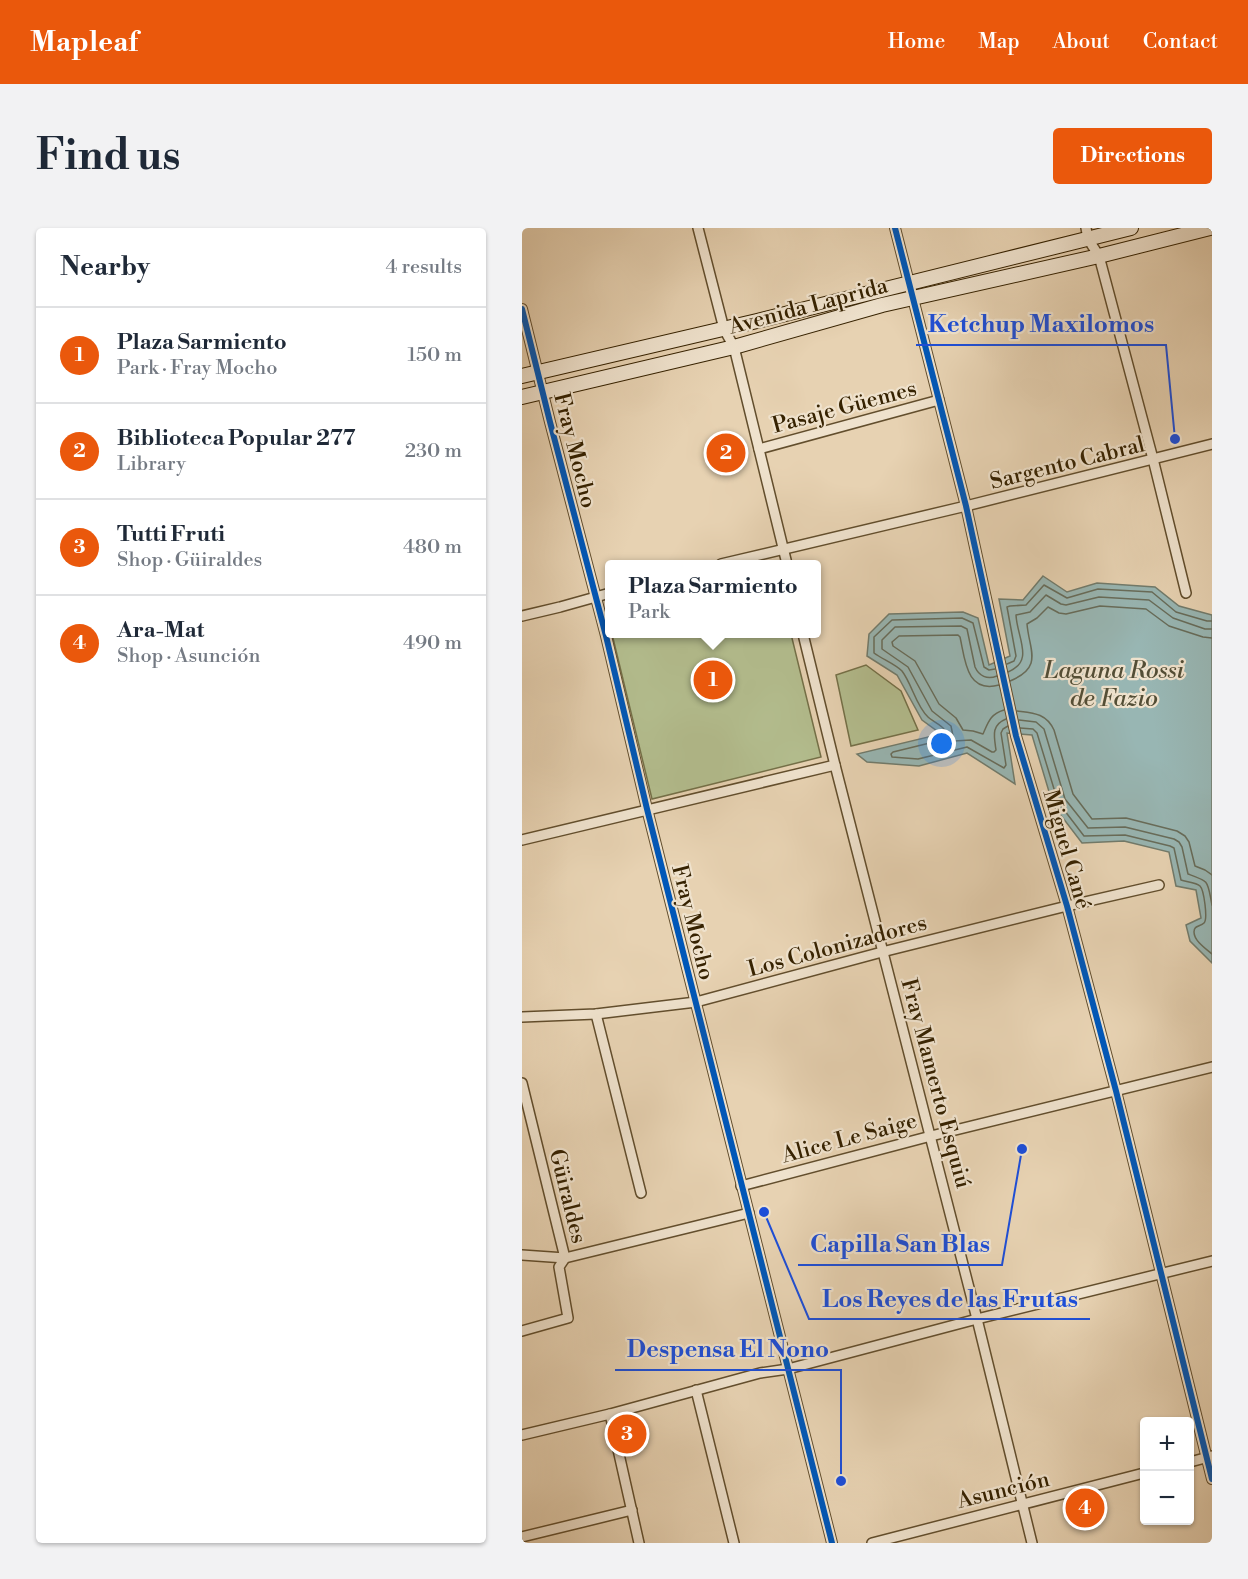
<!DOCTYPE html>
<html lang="en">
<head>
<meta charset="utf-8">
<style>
	body { margin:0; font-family:"Libre Bodoni",serif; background:#f2f2f3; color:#1f2937 }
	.controls { position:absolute; right:18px; bottom:18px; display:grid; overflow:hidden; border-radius:6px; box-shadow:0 2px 4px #0004 }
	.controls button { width:54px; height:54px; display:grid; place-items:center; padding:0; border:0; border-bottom:2px solid #e0e1e3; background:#fff; color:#1f2937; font:30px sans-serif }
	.you { position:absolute; left:420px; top:516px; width:21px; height:21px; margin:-15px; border:4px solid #fff; border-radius:50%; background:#1a73e8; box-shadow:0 0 0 9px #1a73e833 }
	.badge { display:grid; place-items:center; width:39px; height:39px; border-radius:50%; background:#ea580c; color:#fff; font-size:20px; font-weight:700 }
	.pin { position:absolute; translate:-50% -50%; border:3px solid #fff; box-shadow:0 2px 6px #0006 }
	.popup { position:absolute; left:83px; top:332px; width:216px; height:78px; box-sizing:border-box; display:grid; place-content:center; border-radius:6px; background:#fff; filter:drop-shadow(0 2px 4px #0005); font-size:20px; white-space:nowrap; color:#747a83 }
	.popup b { font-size:22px; color:#1f2937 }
	.popup::after { content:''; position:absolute; left:50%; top:100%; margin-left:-12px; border:12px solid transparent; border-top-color:#fff }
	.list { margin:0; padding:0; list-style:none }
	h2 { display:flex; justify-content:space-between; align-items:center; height:78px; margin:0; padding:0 24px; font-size:26px }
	h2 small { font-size:20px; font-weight:400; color:#747a83 }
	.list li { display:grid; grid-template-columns:39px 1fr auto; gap:18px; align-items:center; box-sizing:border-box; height:96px; padding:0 24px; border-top:2px solid #e0e1e3 }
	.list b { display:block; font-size:22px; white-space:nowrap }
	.list p { margin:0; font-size:20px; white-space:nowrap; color:#747a83 }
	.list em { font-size:20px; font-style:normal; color:#747a83 }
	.map { position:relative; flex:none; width:690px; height:1315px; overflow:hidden; border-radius:6px }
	header { display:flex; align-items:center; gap:36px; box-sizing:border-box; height:84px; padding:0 30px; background:#ea580c; color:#fff }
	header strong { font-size:28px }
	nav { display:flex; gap:33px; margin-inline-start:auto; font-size:21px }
	.intro { display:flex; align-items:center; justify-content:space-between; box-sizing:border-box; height:144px; padding:0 36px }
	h1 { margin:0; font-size:42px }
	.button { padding:15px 27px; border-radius:6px; background:#ea580c; color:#fff; font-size:21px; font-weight:700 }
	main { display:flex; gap:36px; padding:0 36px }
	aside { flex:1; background:#fff; border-radius:6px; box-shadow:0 2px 4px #0004 }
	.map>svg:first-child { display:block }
	.green { fill:#b3bd8e; stroke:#747048; stroke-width:1.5 }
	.water { fill:#98b6b3; stroke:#717b6c; stroke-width:1.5 }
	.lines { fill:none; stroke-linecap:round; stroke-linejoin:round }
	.shore { stroke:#676c5a; stroke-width:1.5 }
	.street-casing { stroke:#624e2d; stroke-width:12 }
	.secondary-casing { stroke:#362201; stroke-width:16 }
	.street { stroke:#efe2cd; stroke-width:9 }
	.secondary { stroke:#efe2cd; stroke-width:14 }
	.cycleway-casing { stroke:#efe2cd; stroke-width:10 }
	.cycleway { stroke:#0057b8; stroke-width:6 }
	.labels { text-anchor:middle; stroke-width:4.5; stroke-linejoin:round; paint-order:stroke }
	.street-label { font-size:22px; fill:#362201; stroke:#efe2cd }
	.water-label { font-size:24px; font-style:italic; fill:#534e36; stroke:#efe2cd }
	.leader { fill:none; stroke:#1d4ed8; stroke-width:2 }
	.callout-dot { fill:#1d4ed8; stroke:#efe2cd; stroke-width:2 }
	.callout-label { font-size:24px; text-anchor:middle; font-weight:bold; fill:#1d4ed8; stroke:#efe2cd; stroke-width:4.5; stroke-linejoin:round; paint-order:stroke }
</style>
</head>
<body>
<header>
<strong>Mapleaf</strong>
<nav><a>Home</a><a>Map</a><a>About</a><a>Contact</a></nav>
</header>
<div class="intro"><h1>Find us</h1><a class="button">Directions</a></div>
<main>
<aside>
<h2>Nearby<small>4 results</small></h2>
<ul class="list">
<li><span class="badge">1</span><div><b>Plaza Sarmiento</b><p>Park · Fray Mocho</p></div><em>150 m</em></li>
<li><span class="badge">2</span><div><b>Biblioteca Popular 277</b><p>Library</p></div><em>230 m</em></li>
<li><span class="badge">3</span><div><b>Tutti Fruti</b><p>Shop · Güiraldes</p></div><em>480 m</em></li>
<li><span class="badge">4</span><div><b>Ara-Mat</b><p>Shop · Asunción</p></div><em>490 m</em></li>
</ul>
</aside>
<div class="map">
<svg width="690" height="1315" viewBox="0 0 690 1315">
	<rect width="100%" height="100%" fill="#e7d2b2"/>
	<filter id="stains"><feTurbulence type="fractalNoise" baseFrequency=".00333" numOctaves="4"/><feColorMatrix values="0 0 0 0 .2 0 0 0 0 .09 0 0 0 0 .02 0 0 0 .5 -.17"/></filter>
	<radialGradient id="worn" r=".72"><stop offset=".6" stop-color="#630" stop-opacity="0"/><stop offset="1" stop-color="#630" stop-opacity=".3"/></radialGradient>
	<g class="green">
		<polygon points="90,406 269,406 299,529 130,571"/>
		<polygon points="344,437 379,463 396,502 329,518 314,447"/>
	</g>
	<polygon class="water" points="521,348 545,364 575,355 633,359 657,378 690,387 690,735 668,713 664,697 679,690 674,662 654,658 647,624 602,613 560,615 531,577 510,507 485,505 493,556 445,525 397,538 345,534 335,526 419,506 400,492 375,447 345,428 347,406 367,386 441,384 456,390 467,437 488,428 477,371 501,372"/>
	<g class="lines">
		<g class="shore">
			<polyline points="485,436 492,433 494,428 485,379 488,378 504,377 522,357 545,370 576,361 630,364 654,384 685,393 690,393"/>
			<path d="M 473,441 L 467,442 L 462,439 L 451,395 L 440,390 L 370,392 L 352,409 L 352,425 C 360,431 373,436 380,443 C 390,456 394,478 406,489 C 413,496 431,500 420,512 L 371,524 L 369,526 L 370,529 L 396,531 L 445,519 L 482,540 L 484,537 L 479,505 L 481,501 L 486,498"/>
			<path d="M 486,444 C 513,433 495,410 494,387 L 508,384 L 524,367 L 539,376 L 544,377 L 577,369 L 627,372 L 651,390 L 683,401 L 690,401"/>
			<path d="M 475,448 C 465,452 457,448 453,439 L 445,401 L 439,398 L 373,399 L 360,412 L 360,421 L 386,439 L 410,483 L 429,498 L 432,513 L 449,512 L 470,524 L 472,524 L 474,522 C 472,508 469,497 484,491"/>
			<path d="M 488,453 C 522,439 507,422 505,396 L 515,390 L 526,379 L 537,385 L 544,386 L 578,378 L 624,381 L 647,398 L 681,409 L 690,410"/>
			<path d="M 477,457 C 444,466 443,431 438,409 L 436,407 L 377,408 L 370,414 L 371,418 L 393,433 L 417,476 L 434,490 L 441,502 L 451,503 L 461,506 C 466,495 468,486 482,482"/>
			<path d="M 495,483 C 511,485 524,485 532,502 L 551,566 L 570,591 L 604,590 L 655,603 L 663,608 L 667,614 L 673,638 L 683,642 L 690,647"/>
			<path d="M 497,492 L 514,494 L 522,501 L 543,571 L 566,600 L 603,599 L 652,611 L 657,614 L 660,619 L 666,646 C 688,654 685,652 690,677"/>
			<path d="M 498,500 L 511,501 L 515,505 L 536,574 L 562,608 L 603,607 L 648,618 L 652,620 L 659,652 C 664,654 674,654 678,658 C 682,662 686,691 682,695 C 678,699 672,697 672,704 C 672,713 684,721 690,726"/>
		</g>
		<defs>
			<g id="street">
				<polyline points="176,0 202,101 212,119 265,336"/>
				<polyline points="373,0 444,278 494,508 545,678 594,863 690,1251"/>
				<polyline points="564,0 566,11 577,28 631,231 664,365"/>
				<polyline points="0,81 28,194 84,408 125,581 310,1315"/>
				<polyline points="237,221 417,172"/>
				<polyline points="199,336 444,278 690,216"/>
				<polyline points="0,388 38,379 88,365"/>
				<polyline points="281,406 313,537 455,1091 510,1315"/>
				<polyline points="0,612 313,537"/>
				<polyline points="74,786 119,965"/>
				<polyline points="0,789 74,786 174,774 360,724 545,678 637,657"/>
				<polyline points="0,855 43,1030 37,1039 46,1090 0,1103"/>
				<polyline points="219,958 409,908 690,839"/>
				<polyline points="0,1027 43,1030 227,985"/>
				<polyline points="174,1162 212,1315"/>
				<polyline points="88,1186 117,1315"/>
				<polyline points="0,1207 88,1186 238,1145 266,1141 455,1091 690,1033"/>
				<polyline points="668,1234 690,1228"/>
				<polyline points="0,1309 110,1282"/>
				<polyline points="350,1315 622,1245"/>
			</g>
			<g id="secondary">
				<polyline points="0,148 235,93 609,0"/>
				<polyline points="0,169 212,119 360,77 577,28 688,0"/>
			</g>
		</defs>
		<use href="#street" class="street-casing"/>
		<use href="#secondary" class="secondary-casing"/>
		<use href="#street" class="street"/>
		<use href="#secondary" class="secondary"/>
		<defs>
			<g id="cycleway">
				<polyline points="373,0 444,278 494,508 545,678 594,863 690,1251"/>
				<polyline points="0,81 28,194 84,408 125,581 310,1315"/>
			</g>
		</defs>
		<use href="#cycleway" class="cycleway-casing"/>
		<use href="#cycleway" class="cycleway"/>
	</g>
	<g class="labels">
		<g class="street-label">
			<text transform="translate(286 77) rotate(-15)" y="8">Avenida Laprida</text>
			<text transform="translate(322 178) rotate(-15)" y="8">Pasaje Güemes</text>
			<text transform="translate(54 222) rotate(76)" y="8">Fray Mocho</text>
			<text transform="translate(545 234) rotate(-14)" y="8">Sargento Cabral</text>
			<text transform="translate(546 621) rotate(74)" y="8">Miguel Cané</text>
			<text transform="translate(172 694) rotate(76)" y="8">Fray Mocho</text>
			<text transform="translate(315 717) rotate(-15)" y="8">Los Colonizadores</text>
			<text transform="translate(415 855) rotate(75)" y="8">Fray Mamerto Esquiú</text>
			<text transform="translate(327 909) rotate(-15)" y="8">Alice Le Saige</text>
			<text transform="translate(47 968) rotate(76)" y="8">Güiraldes</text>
			<text transform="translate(481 1261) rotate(-14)" y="8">Asunción</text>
		</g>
		<g class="water-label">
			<text x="592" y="450">Laguna Rossi<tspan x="592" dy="28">de Fazio</tspan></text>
		</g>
	</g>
	<path class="leader" d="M653 211L644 117H394M500 921L480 1037H276M242 984L287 1091H568M319 1253L319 1142H93"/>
	<g class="callout-dot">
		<circle cx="653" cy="211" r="6"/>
		<circle cx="500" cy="921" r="6"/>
		<circle cx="242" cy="984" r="6"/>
		<circle cx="319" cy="1253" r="6"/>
	</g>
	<g class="callout-label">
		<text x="519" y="104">Ketchup Maxilomos</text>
		<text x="378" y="1024">Capilla San Blas</text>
		<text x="428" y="1079">Los Reyes de las Frutas</text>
		<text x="206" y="1129">Despensa El Nono</text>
	</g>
	<rect width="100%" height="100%" filter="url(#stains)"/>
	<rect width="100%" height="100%" fill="url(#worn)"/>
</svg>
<div class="controls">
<button>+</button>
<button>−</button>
</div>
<div class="you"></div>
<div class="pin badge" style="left:191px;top:452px">1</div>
<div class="popup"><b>Plaza Sarmiento</b>Park</div>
<div class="pin badge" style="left:204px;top:225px">2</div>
<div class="pin badge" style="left:105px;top:1206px">3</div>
<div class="pin badge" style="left:563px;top:1280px">4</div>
</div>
</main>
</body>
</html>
